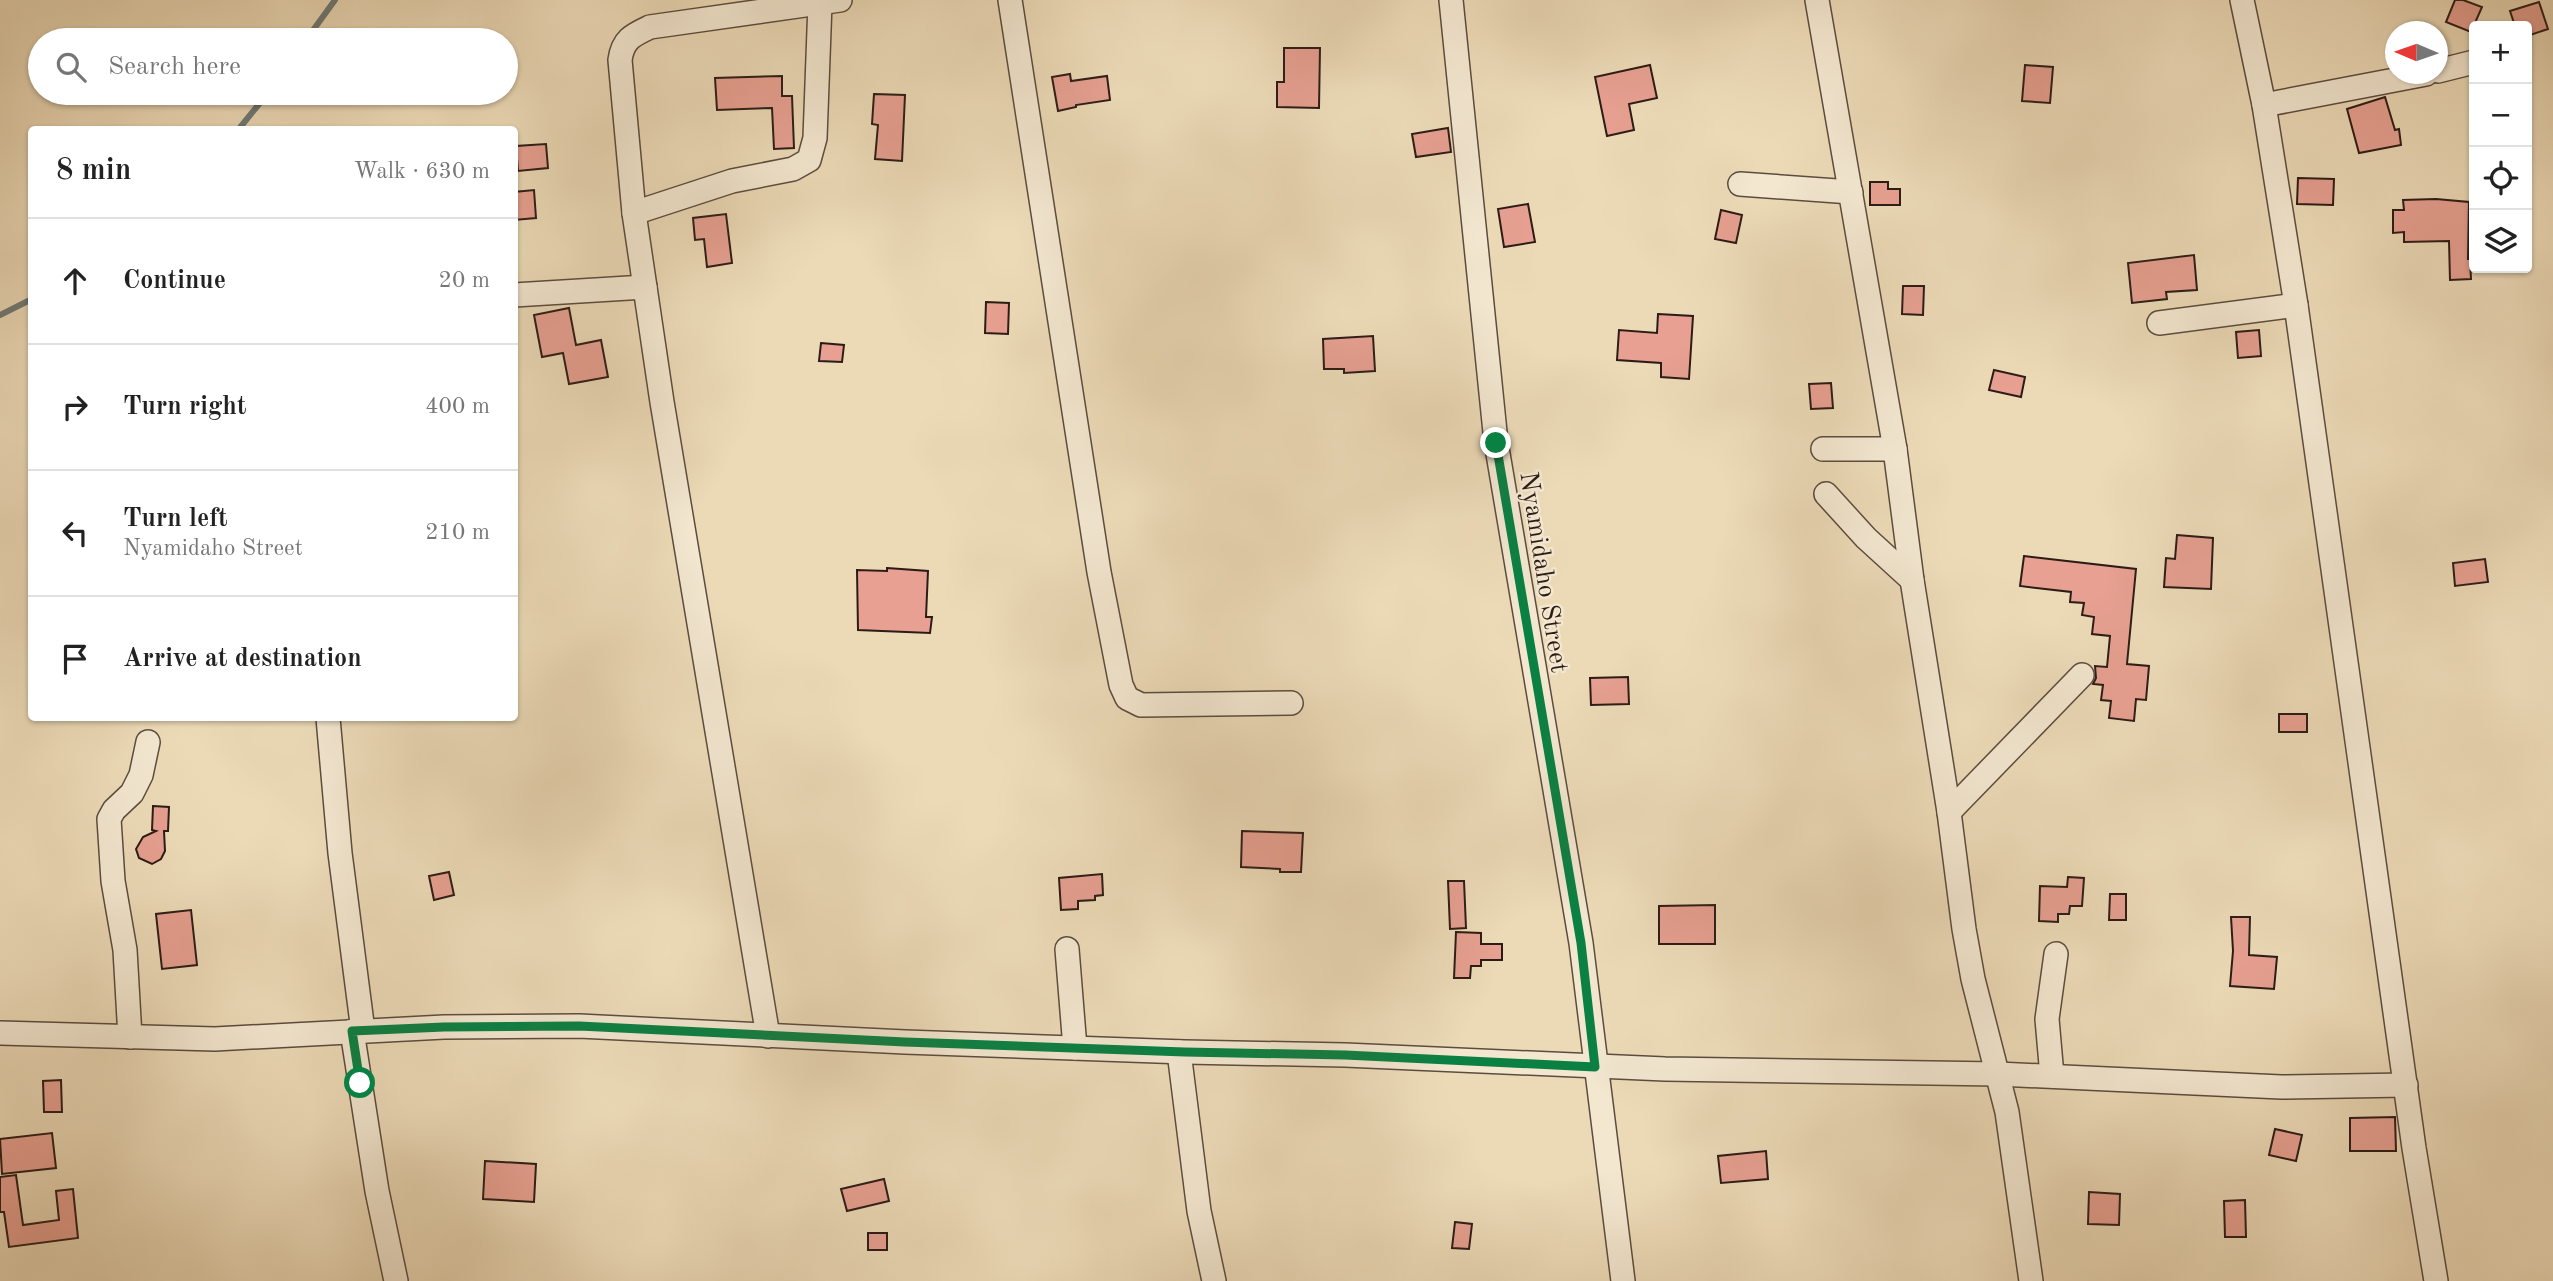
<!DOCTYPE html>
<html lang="en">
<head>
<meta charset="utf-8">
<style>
	body { margin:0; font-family:"Old Standard TT",serif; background:#f2f2f2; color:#222 }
	.controls { position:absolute; right:21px; top:21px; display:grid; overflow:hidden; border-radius:7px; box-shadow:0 2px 5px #0004 }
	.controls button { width:63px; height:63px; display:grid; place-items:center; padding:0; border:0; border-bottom:2px solid #e0e0e0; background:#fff; color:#222; font:35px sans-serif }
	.compass { position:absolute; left:2385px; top:21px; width:63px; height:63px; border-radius:50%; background:#fff; box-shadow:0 2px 5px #0004; rotate:272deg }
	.stop { position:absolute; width:21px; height:21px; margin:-16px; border:5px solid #0b8043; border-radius:50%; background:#fff }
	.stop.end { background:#0b8043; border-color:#fff; box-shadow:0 2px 7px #0008 }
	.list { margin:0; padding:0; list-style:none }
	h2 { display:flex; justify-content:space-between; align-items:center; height:91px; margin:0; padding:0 28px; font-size:30px }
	h2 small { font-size:23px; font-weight:400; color:#767676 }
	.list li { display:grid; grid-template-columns:46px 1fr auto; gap:21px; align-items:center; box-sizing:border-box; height:126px; padding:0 28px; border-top:2px solid #e0e0e0 }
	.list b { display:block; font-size:26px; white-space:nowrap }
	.list p { margin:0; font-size:23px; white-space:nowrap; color:#767676 }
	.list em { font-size:23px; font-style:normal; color:#767676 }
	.icon { flex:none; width:38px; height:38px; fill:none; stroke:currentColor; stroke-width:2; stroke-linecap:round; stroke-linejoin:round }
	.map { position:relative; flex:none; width:2553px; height:1281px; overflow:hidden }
	.search { position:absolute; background:#fff; box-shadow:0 2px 5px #0004; left:28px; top:28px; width:490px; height:77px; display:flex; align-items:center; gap:18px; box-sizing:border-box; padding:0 24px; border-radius:38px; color:#767676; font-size:26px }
	.panel { position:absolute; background:#fff; box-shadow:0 2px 5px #0004; left:28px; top:126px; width:490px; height:595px; border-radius:7px }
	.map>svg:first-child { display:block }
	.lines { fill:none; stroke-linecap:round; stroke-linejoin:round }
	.stream { stroke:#6f7a76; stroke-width:6 }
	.building { fill:#e7a091; stroke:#2c1c17; stroke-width:2 }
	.minor-casing { stroke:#5c4c3f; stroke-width:26 }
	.minor { stroke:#f3e7d0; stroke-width:23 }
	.route { stroke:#0b8043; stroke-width:9 }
	.labels { text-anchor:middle; stroke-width:5; stroke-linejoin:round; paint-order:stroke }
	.street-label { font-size:26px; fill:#2c1c17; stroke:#f3e7d0 }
</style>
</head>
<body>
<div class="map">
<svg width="2553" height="1281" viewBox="0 0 2553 1281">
	<rect width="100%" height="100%" fill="#ecdab7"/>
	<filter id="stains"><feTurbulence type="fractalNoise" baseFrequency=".00286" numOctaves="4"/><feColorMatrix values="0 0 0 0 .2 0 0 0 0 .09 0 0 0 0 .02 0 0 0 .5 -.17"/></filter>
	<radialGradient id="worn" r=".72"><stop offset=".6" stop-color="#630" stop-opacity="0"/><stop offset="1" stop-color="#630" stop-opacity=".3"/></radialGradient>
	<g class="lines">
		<g class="stream">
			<polyline points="306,40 335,0"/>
			<polyline points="238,130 268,93"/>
			<polyline points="0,315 32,299"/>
		</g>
	</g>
	<g class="building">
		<polygon points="2455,0 2463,0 2482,7 2471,32 2446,22"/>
		<polygon points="2539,2 2548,29 2527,36 2527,26 2515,26 2510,11"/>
		<polygon points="1284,48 1320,48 1319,108 1277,107 1277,82 1284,82"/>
		<polygon points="1650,65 1657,98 1629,104 1634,130 1607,136 1595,77"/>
		<polygon points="2025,65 2053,67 2050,103 2022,101"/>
		<polygon points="1070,74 1071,81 1107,76 1110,100 1076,105 1076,107 1058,111 1052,77"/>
		<polygon points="782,76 782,96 792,96 794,148 774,149 772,108 717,110 715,78"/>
		<polygon points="874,94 905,95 902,161 875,159 878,125 872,124"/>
		<polygon points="2385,97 2395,130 2399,129 2401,145 2359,153 2347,109"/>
		<polygon points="1448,128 1451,152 1416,157 1412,134"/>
		<polygon points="546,144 548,168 518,171 516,146"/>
		<polygon points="2298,178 2334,179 2333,205 2297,204"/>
		<polygon points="1870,182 1888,182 1888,189 1900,189 1900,205 1870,205"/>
		<polygon points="534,190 536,218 514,220 514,192"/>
		<polygon points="2436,199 2469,202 2468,259 2470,259 2471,279 2450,280 2449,241 2404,242 2404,232 2393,233 2393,210 2404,210 2403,200"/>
		<polygon points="1528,204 1535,242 1504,247 1498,209"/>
		<polygon points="1721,210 1742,215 1736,243 1715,239"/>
		<polygon points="726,214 732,263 707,267 704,239 695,240 693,218"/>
		<polygon points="2194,255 2197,290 2166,292 2167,299 2132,303 2128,263"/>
		<polygon points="1903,286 1924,286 1923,315 1902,314"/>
		<polygon points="986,302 1009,303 1008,334 985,333"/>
		<polygon points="569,308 576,345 601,340 608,377 569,384 563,353 542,357 534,315"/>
		<polygon points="1658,314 1693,316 1689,379 1661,377 1661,363 1617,360 1619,330 1657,333"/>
		<polygon points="2259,330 2261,356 2238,358 2236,332"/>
		<polygon points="1373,336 1375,371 1344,373 1344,369 1324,369 1323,339"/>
		<polygon points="821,343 844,345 842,362 819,361"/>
		<polygon points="1994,370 2025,377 2021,397 1989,390"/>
		<polygon points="1831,383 1833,408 1811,409 1809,384"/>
		<polygon points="2177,535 2213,538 2211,589 2164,587 2166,558 2175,559"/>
		<polygon points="2024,556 2136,569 2127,664 2149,666 2146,700 2136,699 2134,721 2109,718 2111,701 2101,700 2103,685 2093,684 2096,678 2095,666 2107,667 2110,636 2092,634 2094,617 2082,615 2084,603 2070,602 2071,592 2020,586"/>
		<polygon points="2485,559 2488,582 2455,586 2453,563"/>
		<polygon points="887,568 928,571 926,617 932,617 930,633 858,630 857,570 887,571"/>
		<polygon points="1628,677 1629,704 1591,705 1590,678"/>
		<rect x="2279" y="714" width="28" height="18"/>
		<polygon points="153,806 169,807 168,831 164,831 165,851 161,859 152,864 139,858 136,849 143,837 156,831 152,830"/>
		<polygon points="1242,831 1303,833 1301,872 1280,872 1280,869 1241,867"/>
		<polygon points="449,872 454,895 434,900 429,876"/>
		<polygon points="1102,874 1103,895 1095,896 1095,900 1078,901 1078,909 1061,910 1059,878"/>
		<polygon points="2068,877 2084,878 2082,906 2070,906 2069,914 2058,914 2058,922 2039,921 2040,886 2067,887"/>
		<polygon points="1448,881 1464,881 1466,928 1450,929"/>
		<polygon points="2110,894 2126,894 2126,920 2109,920"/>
		<polygon points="1715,905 1715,944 1659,944 1659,906"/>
		<polygon points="191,910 197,965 162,969 156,914"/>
		<polygon points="2231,917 2250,917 2249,955 2277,957 2274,989 2230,986 2233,951"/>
		<polygon points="1456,932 1481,933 1481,944 1502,944 1502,960 1481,960 1481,966 1471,966 1470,978 1454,978"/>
		<polygon points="61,1080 62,1112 44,1112 43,1081"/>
		<polygon points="2395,1117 2396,1151 2350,1151 2350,1118"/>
		<polygon points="2275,1129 2302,1135 2296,1161 2269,1155"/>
		<polygon points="52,1133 56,1168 2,1174 0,1139"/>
		<polygon points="1766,1151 1768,1179 1721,1183 1718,1156"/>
		<polygon points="485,1161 536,1164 534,1202 483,1199"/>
		<polygon points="16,1175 23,1225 59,1220 56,1191 73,1189 78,1238 9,1247 4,1212 0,1212 0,1177"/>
		<polygon points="884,1179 889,1201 847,1211 841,1189"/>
		<polygon points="2089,1192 2120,1194 2119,1225 2088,1224"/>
		<polygon points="2245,1200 2246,1237 2225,1237 2224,1201"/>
		<polygon points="1455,1222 1472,1224 1469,1249 1452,1248"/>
		<rect x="868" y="1233" width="19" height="17"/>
	</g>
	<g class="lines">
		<defs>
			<g id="minor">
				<polyline points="1010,0 1099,572 1121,685 1127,698 1141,705 1291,703"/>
				<polyline points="1451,0 1496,442 1581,943 1623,1281"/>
				<polyline points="1817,0 1895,449 1912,580 1949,812 1964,929 1973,979 2007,1112 2031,1281"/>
				<polyline points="2242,0 2264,105 2296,305 2414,1148 2436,1281"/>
				<polyline points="2438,71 2474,62"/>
				<polyline points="2264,105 2426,74"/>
				<polyline points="1740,184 1851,192"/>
				<polyline points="634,213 732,181 793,169 809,160 815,138 820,3"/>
				<polyline points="514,295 645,287"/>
				<polyline points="2159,323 2296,305"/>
				<polyline points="1823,449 1895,449"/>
				<polyline points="1826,494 1866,538 1912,580"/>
				<polyline points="328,718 340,853 363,1031"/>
				<polyline points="1949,812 2082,675"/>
				<polyline points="1067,949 1075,1048"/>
				<polyline points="352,1031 377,1191 396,1281"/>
				<polyline points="0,1033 215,1039 444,1027 579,1026 905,1042 1185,1052 1345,1055 1665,1069 1998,1074 2281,1087 2406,1085"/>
				<path d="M 768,1036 L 662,402 L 634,213 L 620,60 C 623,39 633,35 650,27 L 840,0"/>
				<polyline points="130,1037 125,950 113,881 109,819 114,810 132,793 141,775 148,742"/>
				<polyline points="1179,1052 1199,1211 1214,1281"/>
				<polyline points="2052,1076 2047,1019 2056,954"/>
			</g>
		</defs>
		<use href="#minor" class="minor-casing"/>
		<use href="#minor" class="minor"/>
	</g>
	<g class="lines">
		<polyline class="route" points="360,1083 352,1031 444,1027 579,1026 905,1042 1185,1052 1345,1055 1595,1067 1581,943 1496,443"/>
	</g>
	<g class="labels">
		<g class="street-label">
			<text transform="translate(1545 572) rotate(81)" y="9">Nyamidaho Street</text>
		</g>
	</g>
	<rect width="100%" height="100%" filter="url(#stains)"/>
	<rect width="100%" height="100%" fill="url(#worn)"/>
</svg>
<div class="controls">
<button>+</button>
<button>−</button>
<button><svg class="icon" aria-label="locate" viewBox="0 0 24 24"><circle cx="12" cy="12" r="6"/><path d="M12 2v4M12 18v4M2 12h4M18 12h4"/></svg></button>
<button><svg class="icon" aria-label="layers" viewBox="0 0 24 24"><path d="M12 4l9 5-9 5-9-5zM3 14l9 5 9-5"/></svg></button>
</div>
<svg class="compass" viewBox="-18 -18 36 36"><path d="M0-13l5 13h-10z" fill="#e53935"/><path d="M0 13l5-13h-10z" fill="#767676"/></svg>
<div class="stop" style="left:360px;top:1083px"></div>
<div class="stop end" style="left:1496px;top:443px"></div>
<div class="search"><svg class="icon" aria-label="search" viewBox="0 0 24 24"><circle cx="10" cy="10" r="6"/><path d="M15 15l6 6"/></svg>Search here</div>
<section class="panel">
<h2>8 min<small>Walk · 630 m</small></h2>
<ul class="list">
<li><svg class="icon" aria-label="ahead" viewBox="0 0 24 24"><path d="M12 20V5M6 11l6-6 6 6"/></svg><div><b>Continue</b></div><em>20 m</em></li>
<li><svg class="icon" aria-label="right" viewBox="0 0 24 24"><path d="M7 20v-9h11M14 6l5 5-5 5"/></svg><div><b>Turn right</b></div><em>400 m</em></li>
<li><svg class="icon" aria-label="left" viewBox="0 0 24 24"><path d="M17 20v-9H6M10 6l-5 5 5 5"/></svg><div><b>Turn left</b><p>Nyamidaho Street</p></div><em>210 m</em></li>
<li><svg class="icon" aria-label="arrive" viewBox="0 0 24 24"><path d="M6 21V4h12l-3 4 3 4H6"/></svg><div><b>Arrive at destination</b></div></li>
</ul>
</section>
</div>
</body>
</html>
